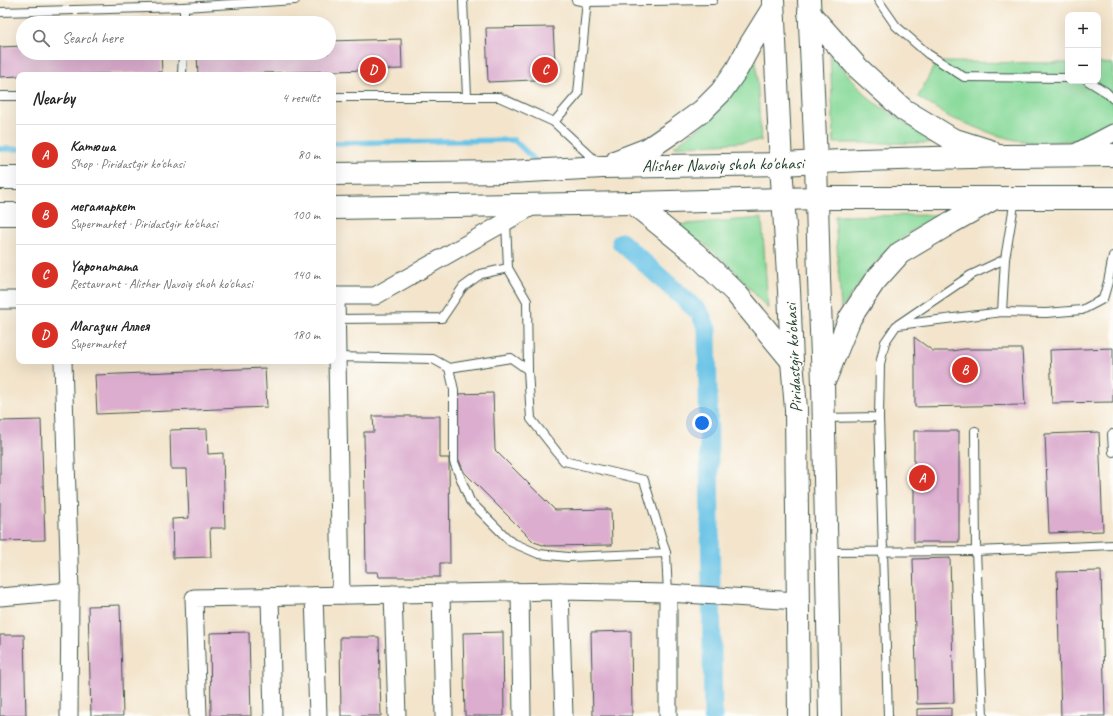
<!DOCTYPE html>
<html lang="en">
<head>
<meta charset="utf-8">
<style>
	body { margin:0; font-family:Caveat,sans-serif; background:#f6f6f6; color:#222 }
	.controls { position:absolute; right:12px; top:12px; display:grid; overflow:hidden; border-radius:8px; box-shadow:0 4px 16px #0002 }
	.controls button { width:36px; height:36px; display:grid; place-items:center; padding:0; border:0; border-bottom:1px solid #e0e0e0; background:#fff; color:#222; font:20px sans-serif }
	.you { position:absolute; left:702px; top:423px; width:14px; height:14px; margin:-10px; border:3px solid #fff; border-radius:50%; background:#1a73e8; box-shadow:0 0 0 6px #1a73e833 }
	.badge { display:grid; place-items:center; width:26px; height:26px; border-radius:50%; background:#d93025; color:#fff; font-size:13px; font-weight:700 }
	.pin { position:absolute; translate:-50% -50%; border:2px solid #fff; box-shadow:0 1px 4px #0006 }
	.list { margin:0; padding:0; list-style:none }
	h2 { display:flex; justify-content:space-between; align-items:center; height:52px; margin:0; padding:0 16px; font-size:17px }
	h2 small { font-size:13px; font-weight:400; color:#767676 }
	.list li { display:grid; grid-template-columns:26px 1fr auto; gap:12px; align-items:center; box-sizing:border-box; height:60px; padding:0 16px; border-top:1px solid #e0e0e0 }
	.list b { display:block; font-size:15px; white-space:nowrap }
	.list p { margin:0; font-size:13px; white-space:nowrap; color:#767676 }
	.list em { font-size:13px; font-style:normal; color:#767676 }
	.icon { flex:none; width:22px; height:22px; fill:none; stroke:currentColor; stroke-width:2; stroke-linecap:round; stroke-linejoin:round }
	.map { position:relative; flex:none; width:1113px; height:716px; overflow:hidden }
	.search { position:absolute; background:#fff; box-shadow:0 4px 16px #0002; left:16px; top:16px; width:320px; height:44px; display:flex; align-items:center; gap:10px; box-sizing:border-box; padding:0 14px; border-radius:22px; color:#767676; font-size:15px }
	.panel { position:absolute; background:#fff; box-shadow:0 4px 16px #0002; left:16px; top:72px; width:320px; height:292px; border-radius:8px }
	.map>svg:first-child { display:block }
	.green { fill:#87d999; stroke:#538b66 }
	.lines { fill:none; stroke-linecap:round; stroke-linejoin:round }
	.stream { stroke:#68c3e6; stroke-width:5.5 }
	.canal { stroke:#68c3e6; stroke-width:19 }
	.building { fill:#dcadcf }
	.service-casing { stroke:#3f564b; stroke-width:10 }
	.minor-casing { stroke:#3f564b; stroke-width:19 }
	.secondary-casing { stroke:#3f564b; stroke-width:24 }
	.service { stroke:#fff; stroke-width:8 }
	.minor { stroke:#fff; stroke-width:17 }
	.secondary { stroke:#fff; stroke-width:22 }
	.labels { text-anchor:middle; stroke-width:3; stroke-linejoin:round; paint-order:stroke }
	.street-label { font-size:17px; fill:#1f3d34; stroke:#fdfcf7 }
</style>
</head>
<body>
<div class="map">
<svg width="1113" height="716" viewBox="0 0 1113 716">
	<rect width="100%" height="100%" fill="#fdfcf7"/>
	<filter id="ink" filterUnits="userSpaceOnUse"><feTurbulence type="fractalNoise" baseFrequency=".025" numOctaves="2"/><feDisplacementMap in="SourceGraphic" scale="8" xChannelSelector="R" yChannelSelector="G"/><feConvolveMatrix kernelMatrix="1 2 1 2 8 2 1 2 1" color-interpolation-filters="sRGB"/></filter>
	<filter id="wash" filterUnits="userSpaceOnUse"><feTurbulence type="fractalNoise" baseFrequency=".012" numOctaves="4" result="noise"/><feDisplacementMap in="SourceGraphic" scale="16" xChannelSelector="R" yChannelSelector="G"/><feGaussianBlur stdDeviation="0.9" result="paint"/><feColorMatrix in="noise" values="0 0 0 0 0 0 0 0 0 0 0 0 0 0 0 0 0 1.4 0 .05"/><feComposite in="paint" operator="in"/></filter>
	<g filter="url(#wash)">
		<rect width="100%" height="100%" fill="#f3e4cb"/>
		<g class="green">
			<polygon points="830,54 872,101 936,143 834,143"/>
			<polygon points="756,59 761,141 673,147 711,119 732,94"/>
			<polygon points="936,62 1068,63 1068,81 1098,81 1098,63 1113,64 1113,122 1081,140 1037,143 1016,140 996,135 949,117 918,97"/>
			<polygon points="943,215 915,229 893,246 873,265 841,309 835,216"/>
			<polygon points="762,218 768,309 734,270 707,246 675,225"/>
		</g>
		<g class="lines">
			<g class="stream">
				<polyline points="333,143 514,140 538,163"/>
				<polyline points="0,149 19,149"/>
			</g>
			<polyline class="canal" points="621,242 700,313 707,329 713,716"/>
		</g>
		<g id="blocks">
			<g class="building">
				<polygon points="553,27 556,79 488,82 486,28"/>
				<polygon points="401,39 402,69 198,75 197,53 329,53 329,41"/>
				<polygon points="23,46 23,53 161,53 162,72 62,75 19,75 19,76 0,77 0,47"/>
				<polygon points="914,337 933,351 952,351 964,349 1022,349 1025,405 915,407 915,365"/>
				<polygon points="1113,348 1113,402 1052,403 1050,350"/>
				<polygon points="265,368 267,407 97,414 95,375"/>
				<polygon points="493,393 495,450 555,510 611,509 612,545 546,546 534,542 464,472 458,458 456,394"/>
				<polygon points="373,416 440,416 440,458 449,458 450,563 440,563 440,577 379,577 378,572 366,572 364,432 374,432"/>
				<polygon points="41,420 45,540 0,541 0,421"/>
				<polygon points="207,429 208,454 223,453 225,528 210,528 211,557 173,558 172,519 189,518 187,469 171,469 170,430"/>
				<rect x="914" y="431" width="45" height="111"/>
				<polygon points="1099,432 1103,531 1049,533 1045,434"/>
				<polygon points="950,558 954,703 917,704 913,559"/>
				<polygon points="1101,571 1105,716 1061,716 1057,572"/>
				<polygon points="120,605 123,716 91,716 88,606"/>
				<polygon points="631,631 632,716 593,716 591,632"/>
				<polygon points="249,632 251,716 211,716 210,633"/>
				<polygon points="503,632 504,716 465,716 463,633"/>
				<polygon points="0,635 24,635 26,716 0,716"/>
				<polygon points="340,637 379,637 381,716 341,716"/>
				<polygon points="951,708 951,716 917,716 917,709"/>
			</g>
		</g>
	</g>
	<g filter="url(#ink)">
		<use href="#blocks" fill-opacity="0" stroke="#3f564b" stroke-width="1"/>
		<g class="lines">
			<defs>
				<g id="service">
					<polyline points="463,0 467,97"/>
					<polyline points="576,0 586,2 713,0"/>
					<polyline points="878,0 896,26 928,54 964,77 1068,78"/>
					<polyline points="184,7 295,0"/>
					<polyline points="0,12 184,7 184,23"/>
					<polyline points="182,75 183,53"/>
					<polyline points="1088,81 1106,92 1113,99"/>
					<polyline points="0,96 19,96"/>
					<polyline points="333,97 499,97 554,122 599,164"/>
					<polyline points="554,122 578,94 587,0"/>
					<polyline points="506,222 508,268 527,301 528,370"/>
					<polyline points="1002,312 1005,259"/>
					<polyline points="336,319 442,318 463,287 481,274 508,268"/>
					<polyline points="898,325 1002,312 1046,313 1082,310 1103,299 1108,282 1113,256"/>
					<polyline points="335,357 433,359 449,368 454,390 454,462 470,501 511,542 539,554 568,557 666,553"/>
					<polyline points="449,368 511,358 528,370 531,419 564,461 644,480 666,553 668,593"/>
					<polyline points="879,417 883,551 888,716"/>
					<polyline points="825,418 879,417 880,364 885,342 896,326 971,275 1005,259 1015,199"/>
					<polyline points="975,431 976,551 983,716"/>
					<polyline points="1112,434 1113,452"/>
					<polyline points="828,552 976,551 1113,545"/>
				</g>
				<g id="minor">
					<polyline points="1071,155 1113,133"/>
					<polyline points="333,296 375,296 535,205"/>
					<polyline points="336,296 341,595"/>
					<polyline points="0,300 19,300"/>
					<polyline points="63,361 70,591 69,716"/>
					<polyline points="560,591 564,716"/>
					<polyline points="520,592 522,716"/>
					<polyline points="668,593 668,716"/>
					<polyline points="393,594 397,716"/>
					<polyline points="441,594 444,716"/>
					<polyline points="314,596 318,716"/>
					<polyline points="0,597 70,591"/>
					<polyline points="270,597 273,716"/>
					<polyline points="198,716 194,598 560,591 668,593 798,601"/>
				</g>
				<g id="secondary">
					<polyline points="773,0 781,164 789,290 792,361 796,409 799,716"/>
					<polyline points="809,0 816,162 819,278 823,383 830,716"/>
					<polyline points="809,13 858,68 904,110 952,139 990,151"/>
					<polyline points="617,161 648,149 676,130 702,111 721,92 737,69 750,45 773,8"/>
					<polyline points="333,174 509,172 603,167 781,164 862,160 1006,156 1113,155"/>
					<polyline points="0,178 19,178"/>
					<polyline points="633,203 696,254 735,292 792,361"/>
					<polyline points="333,208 633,203 817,198 1113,198"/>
					<polyline points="0,214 19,214"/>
					<polyline points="826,377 850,318 874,282 900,253 952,222 995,198"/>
				</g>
			</defs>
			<use href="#service" class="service-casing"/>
			<use href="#minor" class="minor-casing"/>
			<use href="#secondary" class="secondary-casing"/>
			<use href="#service" class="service"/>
			<use href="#minor" class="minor"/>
			<use href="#secondary" class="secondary"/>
		</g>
	</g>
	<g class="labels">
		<g class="street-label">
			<text transform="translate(723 164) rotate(-1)" y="6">Alisher Navoiy shoh ko'chasi</text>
			<text transform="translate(793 358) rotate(-93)" y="6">Piridastgir ko'chasi</text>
		</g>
	</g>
</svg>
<div class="controls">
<button>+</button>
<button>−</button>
</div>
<div class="you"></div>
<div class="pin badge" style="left:922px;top:478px">A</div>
<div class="pin badge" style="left:965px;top:370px">B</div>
<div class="pin badge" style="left:545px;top:70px">C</div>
<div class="pin badge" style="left:373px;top:70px">D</div>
<div class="search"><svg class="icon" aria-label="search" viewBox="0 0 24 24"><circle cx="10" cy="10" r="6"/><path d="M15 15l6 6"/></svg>Search here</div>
<section class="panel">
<h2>Nearby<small>4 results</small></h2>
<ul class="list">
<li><span class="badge">A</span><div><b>Катюша</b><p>Shop · Piridastgir ko'chasi</p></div><em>80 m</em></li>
<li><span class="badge">B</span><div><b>мегамаркет</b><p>Supermarket · Piridastgir ko'chasi</p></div><em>100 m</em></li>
<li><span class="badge">C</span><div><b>Yaponamama</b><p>Restaurant · Alisher Navoiy shoh ko'chasi</p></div><em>140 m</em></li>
<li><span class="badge">D</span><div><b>Магазин Аллея</b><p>Supermarket</p></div><em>180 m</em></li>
</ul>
</section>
</div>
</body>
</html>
